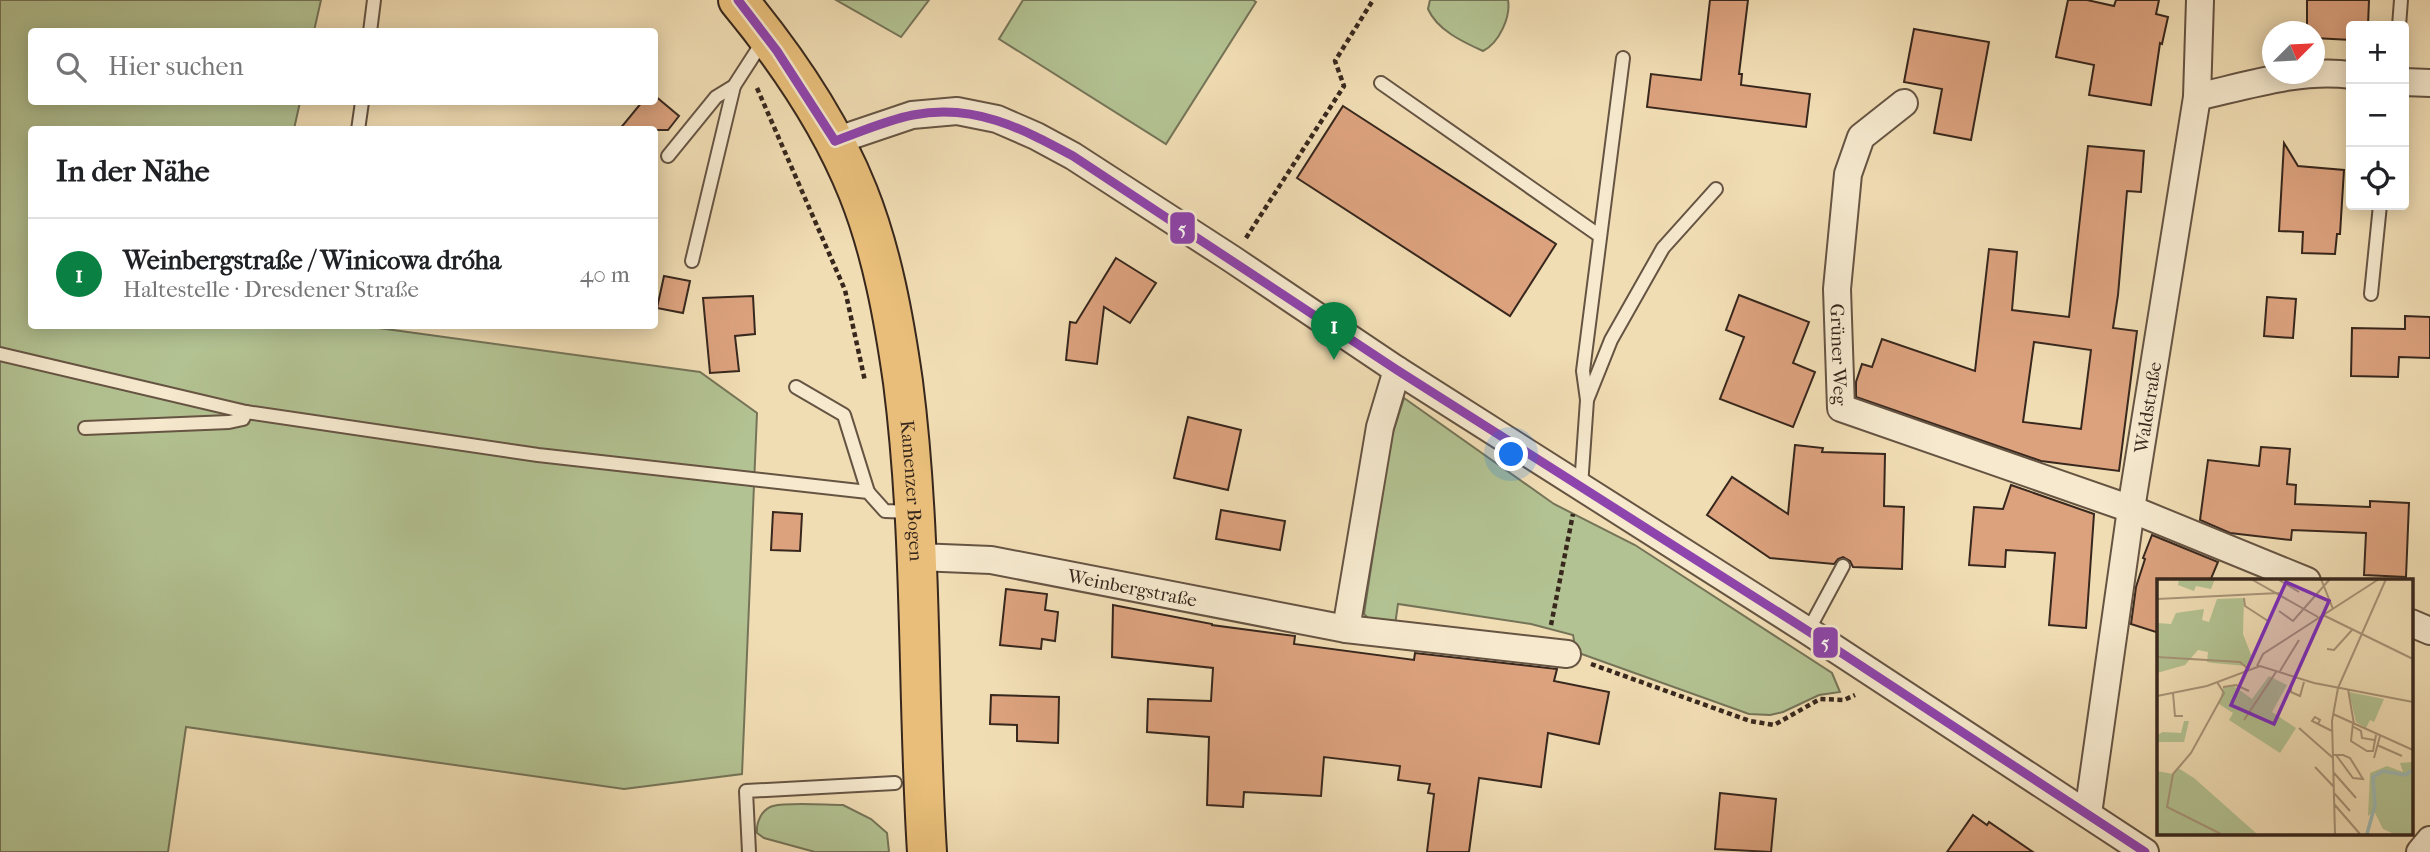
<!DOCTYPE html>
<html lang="de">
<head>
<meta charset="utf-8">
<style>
	body { margin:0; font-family:"IM FELL French Canon",serif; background:#f6f6f6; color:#202124 }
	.controls { position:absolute; right:21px; top:21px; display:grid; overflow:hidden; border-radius:7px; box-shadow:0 4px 18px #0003 }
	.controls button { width:63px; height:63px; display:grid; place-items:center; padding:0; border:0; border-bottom:2px solid #e0e0e0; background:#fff; color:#202124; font:35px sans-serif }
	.compass { position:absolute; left:2262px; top:21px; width:63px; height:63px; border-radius:50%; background:#fff; box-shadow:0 4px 18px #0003; rotate:66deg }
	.you { position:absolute; left:1512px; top:455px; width:24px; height:24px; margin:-18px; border:5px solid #fff; border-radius:50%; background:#1a73e8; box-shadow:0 0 0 10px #1a73e833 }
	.badge { display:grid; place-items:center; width:46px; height:46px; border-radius:50%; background:#0b8043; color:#fff; font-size:23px; font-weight:700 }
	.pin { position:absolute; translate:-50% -58px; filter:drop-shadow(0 2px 4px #0008) }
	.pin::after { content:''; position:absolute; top:37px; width:24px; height:21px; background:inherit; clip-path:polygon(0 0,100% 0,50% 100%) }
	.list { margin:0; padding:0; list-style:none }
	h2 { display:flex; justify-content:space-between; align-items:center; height:91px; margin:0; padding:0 28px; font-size:30px }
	h2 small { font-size:23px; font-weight:400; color:#757577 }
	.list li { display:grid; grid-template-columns:46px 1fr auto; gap:21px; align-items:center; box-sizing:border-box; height:112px; padding:0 28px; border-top:2px solid #e0e0e0 }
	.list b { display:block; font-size:26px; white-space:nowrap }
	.list p { margin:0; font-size:23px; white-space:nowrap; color:#757577 }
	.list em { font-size:23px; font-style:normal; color:#757577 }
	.icon { flex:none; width:38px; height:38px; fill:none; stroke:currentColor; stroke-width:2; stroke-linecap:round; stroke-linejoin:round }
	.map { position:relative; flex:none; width:2430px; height:852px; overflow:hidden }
	.search { position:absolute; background:#fff; box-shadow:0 4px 18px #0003; left:28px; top:28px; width:630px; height:77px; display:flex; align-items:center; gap:18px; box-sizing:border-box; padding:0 24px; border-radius:7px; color:#757577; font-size:26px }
	.panel { position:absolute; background:#fff; box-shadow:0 4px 18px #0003; left:28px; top:126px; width:630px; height:203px; border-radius:7px }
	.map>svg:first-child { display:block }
	.green { fill:#b3c292; stroke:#757458; stroke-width:2 }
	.building { fill:#dca27e; stroke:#37271d; stroke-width:2; fill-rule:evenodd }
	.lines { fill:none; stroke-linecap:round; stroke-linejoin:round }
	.service-casing { stroke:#665443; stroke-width:16 }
	.minor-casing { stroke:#665443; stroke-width:30 }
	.primary-casing { stroke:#37271d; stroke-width:42 }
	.path { stroke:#37271d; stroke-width:4.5; stroke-dasharray:5 3.5; stroke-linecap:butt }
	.service { stroke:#f6e9ce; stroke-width:12 }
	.minor { stroke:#f6e9ce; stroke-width:26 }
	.primary { stroke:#e8be7a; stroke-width:38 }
	.bus-1-casing { stroke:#f6e9ce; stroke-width:14 }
	.bus-1 { stroke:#8e44ad; stroke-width:9 }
	.labels { text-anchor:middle; stroke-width:6; stroke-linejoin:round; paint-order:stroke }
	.street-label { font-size:19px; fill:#37271d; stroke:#f6e9ce }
	.inset-river { fill:none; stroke:#9ebab6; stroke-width:3.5 }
	.inset-road { fill:none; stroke:#a79478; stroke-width:2 }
	.view { fill:#7b2cbf; fill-opacity:0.15; stroke:#7b2cbf; stroke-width:3.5 }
	.inset-edge { fill:none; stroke:#37271d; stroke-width:3.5 }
	.line-badge { stroke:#f6e9ce; stroke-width:2.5 }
	.badge-label { font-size:19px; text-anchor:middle; font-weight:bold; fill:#fff }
</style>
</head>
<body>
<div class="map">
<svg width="2430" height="852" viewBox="0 0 2430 852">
	<rect width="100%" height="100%" fill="#f1ddb4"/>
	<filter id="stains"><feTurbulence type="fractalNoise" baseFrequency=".00286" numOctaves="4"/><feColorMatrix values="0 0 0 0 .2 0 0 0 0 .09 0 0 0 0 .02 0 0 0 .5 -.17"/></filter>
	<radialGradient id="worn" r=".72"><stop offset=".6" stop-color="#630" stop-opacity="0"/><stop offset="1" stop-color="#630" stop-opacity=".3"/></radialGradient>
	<g class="green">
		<polygon points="0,0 321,0 314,31 32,32 32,102 300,102 294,129 32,130 32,326 364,326 700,372 757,413 742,774 624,789 186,727 168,852 0,852"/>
		<polygon points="836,0 929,0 901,37"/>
		<polygon points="1023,0 1253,0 1256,2 1166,144 999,39"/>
		<path d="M 1430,0 L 1508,0 C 1511,17 1499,43 1483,51 C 1463,42 1437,30 1428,9 Z"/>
		<polygon points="1404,398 1554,504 1635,545 1832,673 1840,692 1819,695 1783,712 1770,715 1749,714 1576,652 1573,635 1531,624 1398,604 1395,625 1374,624 1364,614 1390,442"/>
		<path d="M 843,805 L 871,819 L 887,833 L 889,852 L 815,852 L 764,838 L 757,833 C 756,822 762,809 773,806 C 789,802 825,805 843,805 Z"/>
	</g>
	<g class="building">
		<polygon points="1710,0 1748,0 1739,74 1742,74 1741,85 1810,94 1806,127 1647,107 1651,74 1701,80"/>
		<polygon points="2068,0 2087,0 2114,6 2116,0 2159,0 2156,14 2168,17 2162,44 2160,43 2151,105 2089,95 2094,65 2056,57"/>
		<polygon points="2307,0 2369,0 2368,26 2351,26 2351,40 2314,38 2314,32 2307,32"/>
		<polygon points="1914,29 1989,42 1971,140 1934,133 1942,89 1904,82"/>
		<polygon points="654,95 679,116 668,130 619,130 642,102 654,102"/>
		<polygon points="1343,106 1556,244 1510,316 1297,178"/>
		<polygon points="2284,143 2298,166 2344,170 2340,234 2337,234 2335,254 2302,253 2303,232 2279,231"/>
		<path d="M 2088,146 L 2144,151 L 2141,192 L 2127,191 L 2118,295 L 2113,328 L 2137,331 L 2119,471 L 2041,461 L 1856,397 L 1856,382 L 1862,364 L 1872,367 L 1882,339 L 1975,371 L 1989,249 L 2017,252 L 2012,310 L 2069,317 ZM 2034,342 L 2091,350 L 2081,429 L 2023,422 Z"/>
		<polygon points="1116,258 1156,283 1130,323 1104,307 1097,364 1066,360 1070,322 1076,323"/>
		<polygon points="664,276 690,281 683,313 657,308"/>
		<polygon points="1739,295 1809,322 1793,363 1815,372 1793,427 1720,399 1744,337 1726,330"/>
		<polygon points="753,296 755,334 735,336 739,371 710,373 703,298"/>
		<polygon points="2267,297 2296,299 2293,338 2264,336"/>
		<polygon points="2405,316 2430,317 2430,358 2399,357 2398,377 2351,376 2352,328 2405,329"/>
		<polygon points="1188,417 1241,430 1228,490 1174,478"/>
		<polygon points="1795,445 1823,448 1822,452 1885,454 1884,506 1904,507 1902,569 1853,567 1850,561 1843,557 1838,559 1834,564 1770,558 1707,515 1732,477 1788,514"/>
		<polygon points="2261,447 2290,449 2287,484 2296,485 2295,504 2370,507 2370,501 2409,503 2406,577 2364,575 2366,533 2292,530 2291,540 2230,533 2200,520 2208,460 2259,466"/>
		<polygon points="2011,485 2094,514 2086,628 2049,625 2055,553 2006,550 2005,567 1969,565 1974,507 2003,509"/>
		<polygon points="1221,510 1285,521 1280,550 1216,539"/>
		<polygon points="773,512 802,514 800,551 771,550"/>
		<polygon points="2152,535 2218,562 2210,581 2159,581 2159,633 2131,624 2136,587 2145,559 2143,558"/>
		<polygon points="1006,589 1047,594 1045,610 1058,612 1055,641 1042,639 1041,649 1000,645"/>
		<polygon points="1113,605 1212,624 1212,625 1295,636 1294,644 1414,660 1415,653 1557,669 1554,681 1609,692 1599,744 1548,733 1541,787 1479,778 1469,852 1427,852 1434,794 1428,793 1430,784 1398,780 1400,766 1324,757 1321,796 1244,792 1243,807 1207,805 1209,737 1147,732 1148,699 1211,701 1213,668 1112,657"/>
		<polygon points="991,695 1059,697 1058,743 1017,741 1017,725 990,724"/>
		<polygon points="1720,793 1776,799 1771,852 1715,849"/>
		<polygon points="1973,815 1987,825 1989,822 2033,852 1947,852"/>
	</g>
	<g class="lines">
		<defs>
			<g id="service">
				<polyline points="2399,26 2401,0"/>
				<polyline points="370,32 374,0"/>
				<polyline points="1381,83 1600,236"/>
				<polyline points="358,130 362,102"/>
				<polyline points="668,156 716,97 734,86 763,41"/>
				<polyline points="692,261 734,86"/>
				<polyline points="2371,294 2380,205"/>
				<polyline points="0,354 246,412 538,455 868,492 885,511 912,512"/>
				<polyline points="796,387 844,415 868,492"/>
				<polyline points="1587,400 1583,371 1623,58"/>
				<polyline points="85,428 229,422 243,419 246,412"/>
				<polyline points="1581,486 1587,400 1611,340 1663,248 1716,189"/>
				<polyline points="1808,631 1843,566"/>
				<polyline points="749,852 746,791 895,783"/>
			</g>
			<g id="minor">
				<polyline points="2404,82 2430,83"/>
				<path d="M 2197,97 C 2246,86 2301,68 2351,75"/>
				<path id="s1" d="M 1904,103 L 1861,137 L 1848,174 L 1837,289 L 1841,408 L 2131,509 L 2307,581"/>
				<polyline points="835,141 912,115 957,111 997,119 1036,136 1073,156 1232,259 1397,370 1808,631 2145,852"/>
				<path id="s2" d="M 918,557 L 991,560 L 1346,629 L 1567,654"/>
				<polyline points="2411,623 2430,631"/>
				<polyline points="1346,629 1380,427 1397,370"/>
				<path id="s3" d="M 2088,814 L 2131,509 L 2197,97 L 2200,0"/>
				<polyline points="2420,852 2430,840"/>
			</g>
			<g id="primary">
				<path id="s4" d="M 738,0 C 786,58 830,122 858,192 C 882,252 894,319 903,382 C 923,538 917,695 927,852"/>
			</g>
		</defs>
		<use href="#service" class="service-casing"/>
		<use href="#minor" class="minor-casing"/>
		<use href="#primary" class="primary-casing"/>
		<g class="path">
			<polyline points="757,88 845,290 865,381"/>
			<polyline points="1246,238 1344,86 1335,61 1373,0"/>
			<polyline points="1551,625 1573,514"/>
			<polyline points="1591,664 1750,721 1774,725 1820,699 1844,700 1855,695"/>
		</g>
		<use href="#service" class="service"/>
		<use href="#minor" class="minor"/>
		<use href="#primary" class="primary"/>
		<defs>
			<g id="bus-1">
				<polyline points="738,0 777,51 835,141"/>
				<path d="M 835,141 C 860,132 887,120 913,115 C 974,103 1021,128 1073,156 L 1397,370 L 1808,631 L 2145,852"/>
			</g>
		</defs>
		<use href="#bus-1" class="bus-1-casing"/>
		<use href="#bus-1" class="bus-1"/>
	</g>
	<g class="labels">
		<g class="street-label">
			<text dy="7" stroke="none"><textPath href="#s1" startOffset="275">Grüner Weg</textPath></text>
			<text dy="7" stroke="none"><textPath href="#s3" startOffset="411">Waldstraße</textPath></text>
			<text dy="7" stroke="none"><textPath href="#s4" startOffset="532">Kamenzer Bogen</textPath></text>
			<text dy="7" stroke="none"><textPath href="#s2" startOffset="217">Weinbergstraße</textPath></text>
		</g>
	</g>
	<g transform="translate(2157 579)">
		<rect width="256" height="256" fill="#f1ddb4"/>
		<path d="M 22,0 L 58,0 L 54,10 L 39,7 L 37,12 L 21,6 ZM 87,19 L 86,55 L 96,81 L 89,87 L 56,84 L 50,83 L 51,73 L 41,71 L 28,86 L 0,94 L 0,44 L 14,45 L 19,34 L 47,30 L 45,41 L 52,43 L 60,20 ZM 112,97 L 130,106 L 115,133 L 139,149 L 123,174 L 72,141 L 76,134 L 62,125 L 66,108 L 77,107 L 95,120 ZM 192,113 L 227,120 L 217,143 L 213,141 L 209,149 L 199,143 ZM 27,142 L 32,142 L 27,163 L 0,163 L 0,156 L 6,153 L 24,154 ZM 255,183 L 255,255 L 237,255 L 226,250 L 217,232 L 211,237 L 213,194 L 230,187 L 246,193 L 243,184 ZM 21,189 L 37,199 L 100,255 L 0,255 L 0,192 L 16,195 Z" fill="#b3c292"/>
		<path class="inset-river" d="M 210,255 L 218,226 L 216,198 L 226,192 L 248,196 L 256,191"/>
		<path class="inset-road" d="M 94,0 L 161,38M 164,0 L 176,30M 122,1 L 142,13M 87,19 L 88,27 L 111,42M 0,20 L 122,14M 122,32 L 136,42 L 173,0M 166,36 L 256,80M 170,70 L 177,71 L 195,51M 0,78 L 83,83 L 90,89M 100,87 L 106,75 L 222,0M 123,92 L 142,61M 60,103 L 67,114 L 34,174 L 16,195 L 10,228 L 64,255M 134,107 L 134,113 L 143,117 L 147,103M 66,108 L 79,106 L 92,112M 181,109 L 229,0M 191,110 L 197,145M 16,114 L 18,137 L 26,137M 0,117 L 50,107 L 103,87 L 157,104 L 256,123M 176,135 L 256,171M 87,141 L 119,93M 196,144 L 194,162 L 210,172 L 216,172 L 219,156M 161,145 L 155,142 L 158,138 L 163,141 L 161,145 L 175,152M 195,147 L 204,152 L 205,159 L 217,161M 142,149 L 176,179M 220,166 L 245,177M 176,176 L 186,176 L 193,179 L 206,200 L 196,199 L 179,176M 217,179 L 223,157M 158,188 L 177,208M 177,194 L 199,219M 177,214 L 193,232M 177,225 L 203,255M 178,255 L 175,142 L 181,109"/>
		<path class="view" d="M 129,3 L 172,22 L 117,145 L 74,126 Z"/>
		<rect width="256" height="256" class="inset-edge"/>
	</g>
	<g class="line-badge">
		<rect x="1169" y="211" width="27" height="34" rx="7" fill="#8e44ad"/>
		<rect x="1812" y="626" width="27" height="33" rx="7" fill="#8e44ad"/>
	</g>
	<g class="badge-label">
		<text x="1182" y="235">5</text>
		<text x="1825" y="649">5</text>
	</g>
	<rect width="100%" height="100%" filter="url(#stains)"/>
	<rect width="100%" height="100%" fill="url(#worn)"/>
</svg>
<div class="controls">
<button>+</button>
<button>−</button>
<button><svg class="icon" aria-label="locate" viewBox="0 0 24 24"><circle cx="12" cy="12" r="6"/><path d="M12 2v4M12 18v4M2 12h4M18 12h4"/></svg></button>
</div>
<svg class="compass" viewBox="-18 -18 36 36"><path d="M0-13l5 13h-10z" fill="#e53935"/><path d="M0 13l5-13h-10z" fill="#757577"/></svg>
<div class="you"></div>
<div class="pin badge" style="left:1334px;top:360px">1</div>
<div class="search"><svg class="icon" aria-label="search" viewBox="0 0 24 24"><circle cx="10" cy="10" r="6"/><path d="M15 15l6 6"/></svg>Hier suchen</div>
<section class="panel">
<h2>In der Nähe<small></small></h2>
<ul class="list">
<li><span class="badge">1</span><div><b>Weinbergstraße / Winicowa dróha</b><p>Haltestelle · Dresdener Straße</p></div><em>40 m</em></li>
</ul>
</section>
</div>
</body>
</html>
